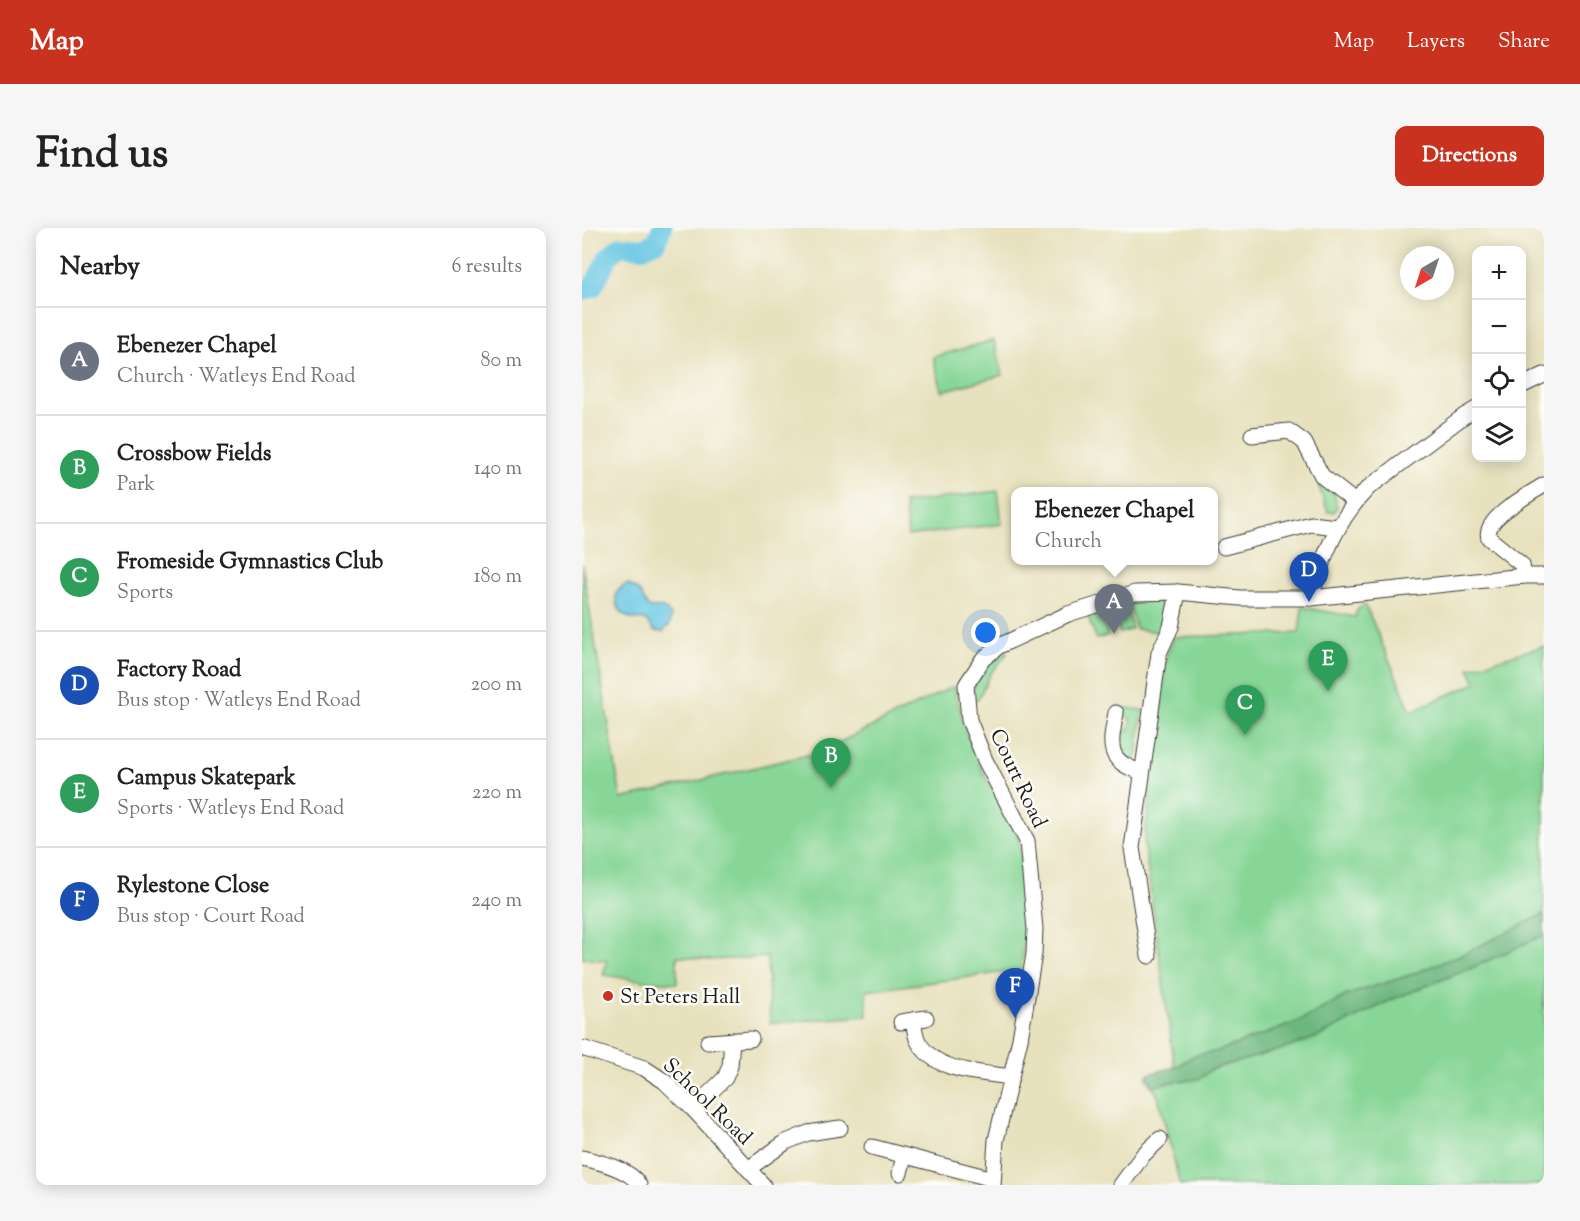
<!DOCTYPE html>
<html lang="en">
<head>
<meta charset="utf-8">
<style>
	body { margin:0; font-family:"Sorts Mill Goudy",serif; background:#f6f6f6; color:#222 }
	.controls { position:absolute; right:18px; top:18px; display:grid; overflow:hidden; border-radius:12px; box-shadow:0 3px 15px #0003 }
	.controls button { width:54px; height:54px; display:grid; place-items:center; padding:0; border:0; border-bottom:2px solid #e0e0e0; background:#fff; color:#222; font:30px sans-serif }
	.compass { position:absolute; left:818px; top:18px; width:54px; height:54px; border-radius:50%; background:#fff; box-shadow:0 3px 15px #0003; rotate:219deg }
	.you { position:absolute; left:404px; top:405px; width:21px; height:21px; margin:-15px; border:4px solid #fff; border-radius:50%; background:#1a73e8; box-shadow:0 0 0 9px #1a73e833 }
	.badge { display:grid; place-items:center; width:39px; height:39px; border-radius:50%; background:#c8321e; color:#fff; font-size:20px; font-weight:700 }
	.pin { position:absolute; translate:-50% -50px; filter:drop-shadow(0 2px 3px #0008) }
	.pin::after { content:''; position:absolute; top:32px; width:21px; height:18px; background:inherit; clip-path:polygon(0 0,100% 0,50% 100%) }
	.popup { position:absolute; left:429px; top:259px; width:207px; height:78px; box-sizing:border-box; display:grid; place-content:center; border-radius:12px; background:#fff; filter:drop-shadow(0 2px 4px #0005); font-size:20px; white-space:nowrap; color:#767676 }
	.popup b { font-size:22px; color:#222 }
	.popup::after { content:''; position:absolute; left:50%; top:100%; margin-left:-12px; border:12px solid transparent; border-top-color:#fff }
	.list { margin:0; padding:0; list-style:none }
	h2 { display:flex; justify-content:space-between; align-items:center; height:78px; margin:0; padding:0 24px; font-size:26px }
	h2 small { font-size:20px; font-weight:400; color:#767676 }
	.list li { display:grid; grid-template-columns:39px 1fr auto; gap:18px; align-items:center; box-sizing:border-box; height:108px; padding:0 24px; border-top:2px solid #e0e0e0 }
	.list b { display:block; font-size:22px; white-space:nowrap }
	.list p { margin:0; font-size:20px; white-space:nowrap; color:#767676 }
	.list em { font-size:20px; font-style:normal; color:#767676 }
	.icon { flex:none; width:33px; height:33px; fill:none; stroke:currentColor; stroke-width:2; stroke-linecap:round; stroke-linejoin:round }
	.map { position:relative; flex:none; width:962px; height:957px; overflow:hidden; border-radius:12px }
	header { display:flex; align-items:center; gap:36px; box-sizing:border-box; height:84px; padding:0 30px; background:#c8321e; color:#fff }
	header strong { font-size:28px }
	nav { display:flex; gap:33px; margin-inline-start:auto; font-size:21px }
	.intro { display:flex; align-items:center; justify-content:space-between; box-sizing:border-box; height:144px; padding:0 36px }
	h1 { margin:0; font-size:42px }
	.button { padding:15px 27px; border-radius:12px; background:#c8321e; color:#fff; font-size:21px; font-weight:700 }
	main { display:flex; gap:36px; padding:0 36px }
	aside { flex:1; background:#fff; border-radius:12px; box-shadow:0 3px 15px #0003 }
	.map>svg:first-child { display:block }
	.green { fill:#87d696; stroke:#527959; stroke-width:1.5 }
	.forest { fill:#6db77f; stroke:#446a4e; stroke-width:1.5 }
	.water { fill:#65c6e3; stroke:#407180; stroke-width:1.5 }
	.lines { fill:none; stroke-linecap:round; stroke-linejoin:round }
	.river { stroke:#65c6e3; stroke-width:20 }
	.minor-casing { stroke:#3a3a34; stroke-width:17 }
	.minor { stroke:#fff; stroke-width:15 }
	.poi-dot { fill:#c8321e; stroke:#fdfcf7; stroke-width:2 }
	.labels { text-anchor:middle; stroke-width:5; stroke-linejoin:round; paint-order:stroke }
	.street-label { font-size:21px; fill:#1c1c1c; stroke:#fdfcf7 }
	.poi-label { font-size:21px; fill:#1c1c1c; stroke:#fdfcf7; text-anchor:start }
</style>
</head>
<body>
<header>
<strong>Map</strong>
<nav><a>Map</a><a>Layers</a><a>Share</a></nav>
</header>
<div class="intro"><h1>Find us</h1><a class="button">Directions</a></div>
<main>
<aside>
<h2>Nearby<small>6 results</small></h2>
<ul class="list">
<li><span class="badge" style="background:#6b7280">A</span><div><b>Ebenezer Chapel</b><p>Church · Watleys End Road</p></div><em>80 m</em></li>
<li><span class="badge" style="background:#2e9e5b">B</span><div><b>Crossbow Fields</b><p>Park</p></div><em>140 m</em></li>
<li><span class="badge" style="background:#2e9e5b">C</span><div><b>Fromeside Gymnastics Club</b><p>Sports</p></div><em>180 m</em></li>
<li><span class="badge" style="background:#1a4fb4">D</span><div><b>Factory Road</b><p>Bus stop · Watleys End Road</p></div><em>200 m</em></li>
<li><span class="badge" style="background:#2e9e5b">E</span><div><b>Campus Skatepark</b><p>Sports · Watleys End Road</p></div><em>220 m</em></li>
<li><span class="badge" style="background:#1a4fb4">F</span><div><b>Rylestone Close</b><p>Bus stop · Court Road</p></div><em>240 m</em></li>
</ul>
</aside>
<div class="map">
<svg width="962" height="957" viewBox="0 0 962 957">
	<rect width="100%" height="100%" fill="#fdfcf7"/>
	<filter id="ink" filterUnits="userSpaceOnUse"><feTurbulence type="fractalNoise" baseFrequency=".0167" numOctaves="2"/><feDisplacementMap in="SourceGraphic" scale="12" xChannelSelector="R" yChannelSelector="G"/><feConvolveMatrix kernelMatrix="1 2 1 2 8 2 1 2 1" color-interpolation-filters="sRGB"/></filter>
	<filter id="wash" filterUnits="userSpaceOnUse"><feTurbulence type="fractalNoise" baseFrequency=".008" numOctaves="4" result="noise"/><feDisplacementMap in="SourceGraphic" scale="24" xChannelSelector="R" yChannelSelector="G"/><feGaussianBlur stdDeviation="1.35" result="paint"/><feColorMatrix in="noise" values="0 0 0 0 0 0 0 0 0 0 0 0 0 0 0 0 0 1.4 0 .05"/><feComposite in="paint" operator="in"/></filter>
	<g filter="url(#wash)">
		<rect width="100%" height="100%" fill="#e7e1bd"/>
		<g class="green">
			<polygon points="412,112 421,147 360,163 351,129"/>
			<polygon points="741,256 753,267 755,280 752,284 746,284 737,260"/>
			<polygon points="416,263 420,296 326,308 322,275"/>
			<polygon points="0,336 39,571 238,524 372,458 384,504 403,548 432,599 438,617 444,701 439,742 284,763 285,788 188,795 185,729 127,732 95,728 95,755 63,753 21,747 25,733 0,730"/>
			<path d="M 570,371 C 589,377 584,390 576,404 L 554,401 L 547,377 Z"/>
			<polygon points="544,376 550,401 538,405 533,388 521,391 526,408 514,411 505,386"/>
			<polygon points="783,376 829,483 894,455 887,440 962,418 962,957 598,957 576,868 564,849 593,841 562,615 585,426 592,409 717,405 720,379 773,389 775,382"/>
			<path d="M 422,422 L 425,426 L 409,445 L 395,473 L 390,471 C 393,445 404,438 422,422 Z"/>
			<polygon points="536,479 561,482 555,528 553,532 548,534 536,525 536,507 541,503 548,501 549,492 538,483"/>
		</g>
		<polygon class="forest" points="962,686 962,707 892,739 809,772 738,808 708,819 630,841 617,851 582,855 572,859 566,846 594,839 613,827 633,824 710,796 729,787 765,767 828,747 883,725"/>
		<path class="water" d="M 46,356 L 57,363 L 66,379 C 78,382 79,374 89,388 L 88,396 L 81,404 L 72,403 C 69,399 67,394 62,392 C 60,391 55,392 52,391 C 40,389 32,377 34,365 L 41,358 Z"/>
		<g class="lines">
			<polyline class="river" points="0,63 11,59 26,29 38,18 61,20 74,14 80,0"/>
		</g>
	</g>
	<g filter="url(#ink)">
		<g class="lines">
			<defs>
				<g id="minor">
					<polyline points="939,158 962,147"/>
					<polyline points="670,207 707,203 722,214 740,248 773,274"/>
					<polyline points="642,319 729,296 755,299"/>
					<path d="M 942,348 L 940,337 L 907,310 C 900,291 948,266 962,257"/>
					<path d="M 729,370 C 740,329 756,291 786,260 L 882,188 L 894,181"/>
					<path d="M 534,485 C 528,516 523,534 560,544"/>
					<polyline points="567,728 550,620 577,425 589,399 596,364"/>
					<path d="M 331,792 C 332,798 333,805 335,811 C 351,845 398,844 429,849"/>
					<polyline points="319,794 344,790"/>
					<polyline points="126,814 169,811"/>
					<polyline points="0,820 62,840 82,853 111,881 181,957"/>
					<polyline points="111,881 143,850 148,838 150,812"/>
					<polyline points="290,919 411,951"/>
					<path d="M 0,930 C 18,934 48,941 57,957"/>
					<polyline points="166,941 204,914 226,905 258,900"/>
					<polyline points="318,945 322,928"/>
					<polyline points="411,957 414,912 438,811 452,726 453,701 445,613 403,532 387,492 384,457 401,431 417,418 486,386 553,365 596,364 658,370 729,370 942,348 962,348"/>
					<polyline points="539,957 561,927 578,911"/>
				</g>
			</defs>
			<use href="#minor" class="minor-casing"/>
			<use href="#minor" class="minor"/>
		</g>
	</g>
	<circle class="poi-dot" cx="26" cy="768" r="6"/>
	<g class="labels">
		<g class="street-label">
			<text transform="translate(437 550) rotate(65)" y="7">Court Road</text>
			<text transform="translate(126 873) rotate(44)" y="7">School Road</text>
		</g>
		<g class="poi-label">
			<text x="38" y="775">St Peters Hall</text>
		</g>
	</g>
</svg>
<div class="controls">
<button>+</button>
<button>−</button>
<button><svg class="icon" aria-label="locate" viewBox="0 0 24 24"><circle cx="12" cy="12" r="6"/><path d="M12 2v4M12 18v4M2 12h4M18 12h4"/></svg></button>
<button><svg class="icon" aria-label="layers" viewBox="0 0 24 24"><path d="M12 4l9 5-9 5-9-5zM3 14l9 5 9-5"/></svg></button>
</div>
<svg class="compass" viewBox="-18 -18 36 36"><path d="M0-13l5 13h-10z" fill="#e53935"/><path d="M0 13l5-13h-10z" fill="#767676"/></svg>
<div class="you"></div>
<div class="pin badge" style="left:532px;top:406px;background:#6b7280">A</div>
<div class="popup"><b>Ebenezer Chapel</b>Church</div>
<div class="pin badge" style="left:249px;top:560px;background:#2e9e5b">B</div>
<div class="pin badge" style="left:663px;top:507px;background:#2e9e5b">C</div>
<div class="pin badge" style="left:727px;top:374px;background:#1a4fb4">D</div>
<div class="pin badge" style="left:746px;top:463px;background:#2e9e5b">E</div>
<div class="pin badge" style="left:433px;top:790px;background:#1a4fb4">F</div>
</div>
</main>
</body>
</html>
